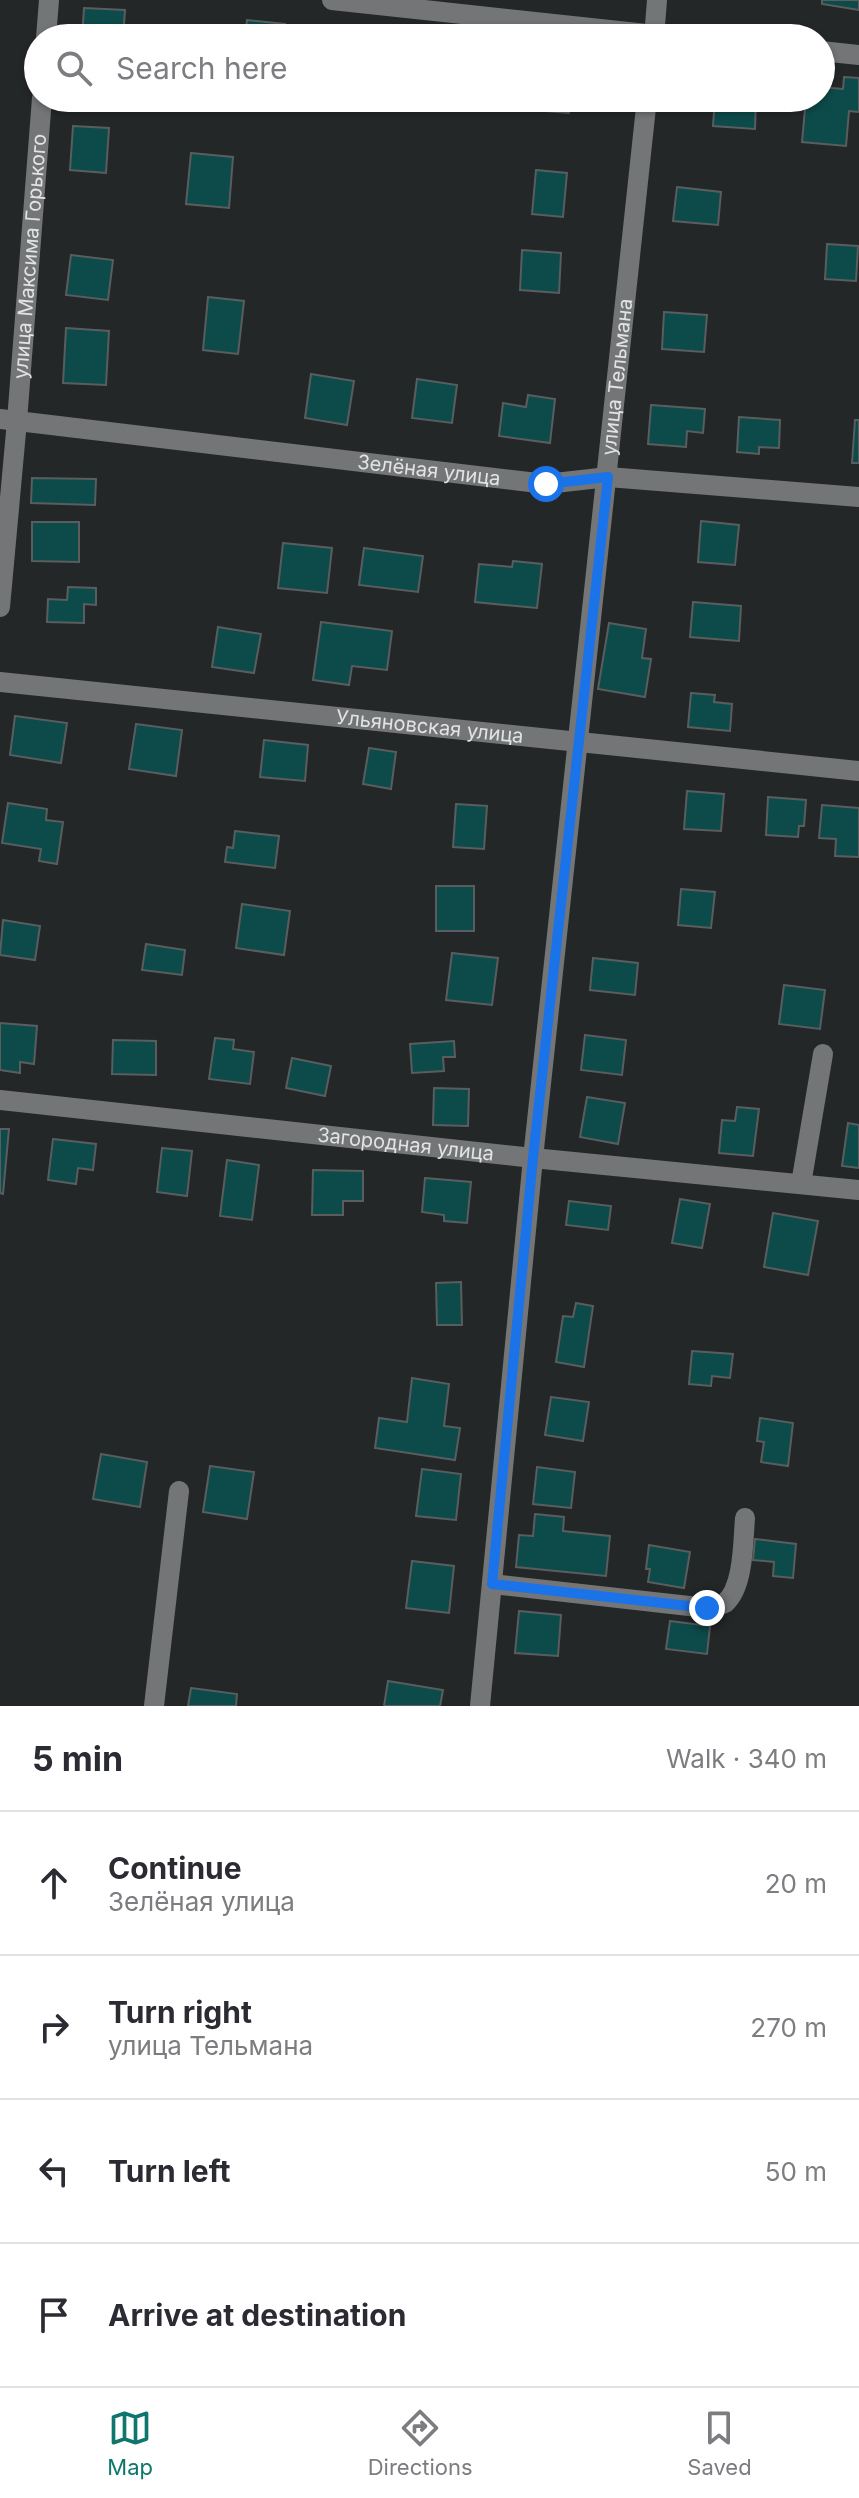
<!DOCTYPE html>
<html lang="en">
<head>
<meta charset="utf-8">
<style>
	body { margin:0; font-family:Inter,sans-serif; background:#f2f2f3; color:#2b2b33 }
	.stop { position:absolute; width:24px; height:24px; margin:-18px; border:6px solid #1a73e8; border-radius:50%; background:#fff }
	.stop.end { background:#1a73e8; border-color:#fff; box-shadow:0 2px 8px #0008 }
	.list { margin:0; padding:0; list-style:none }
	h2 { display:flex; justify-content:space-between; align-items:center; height:104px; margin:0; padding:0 32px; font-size:34px }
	h2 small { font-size:26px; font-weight:400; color:#7c7c81 }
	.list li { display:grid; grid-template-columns:52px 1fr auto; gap:24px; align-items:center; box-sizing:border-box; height:144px; padding:0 32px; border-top:2px solid #e1e1e2 }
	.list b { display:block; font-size:30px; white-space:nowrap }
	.list p { margin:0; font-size:26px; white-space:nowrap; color:#7c7c81 }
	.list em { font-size:26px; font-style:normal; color:#7c7c81 }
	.icon { flex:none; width:44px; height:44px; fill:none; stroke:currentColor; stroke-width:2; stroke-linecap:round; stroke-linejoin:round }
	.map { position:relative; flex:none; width:859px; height:1706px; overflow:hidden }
	.search { position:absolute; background:#fff; box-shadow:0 2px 6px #0004; left:24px; right:24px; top:24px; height:88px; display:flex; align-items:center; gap:20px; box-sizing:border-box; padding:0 28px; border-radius:44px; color:#7c7c81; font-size:30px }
	.sheet { height:680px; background:#fff }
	nav { display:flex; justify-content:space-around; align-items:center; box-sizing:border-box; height:112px; border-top:2px solid #e1e1e2; background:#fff; font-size:22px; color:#7c7c81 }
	nav a { display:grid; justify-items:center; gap:4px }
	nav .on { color:#0f766e }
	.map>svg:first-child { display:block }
	.building { fill:#0d4a4a; stroke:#595d5d; stroke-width:2 }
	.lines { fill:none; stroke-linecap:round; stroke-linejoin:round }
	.minor { stroke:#747576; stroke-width:20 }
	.route { stroke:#1a73e8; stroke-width:10 }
	.labels { text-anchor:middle; stroke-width:7; stroke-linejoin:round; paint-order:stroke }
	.street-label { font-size:20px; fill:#e1e3e4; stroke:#0e1010 }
</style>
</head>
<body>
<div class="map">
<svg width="859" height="1706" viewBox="0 0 859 1706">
	<rect width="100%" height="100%" fill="#242728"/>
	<g class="building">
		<polygon points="822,0 859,0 859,10 822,4"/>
		<polygon points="84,8 125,10 123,38 82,38"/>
		<polygon points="247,20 285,24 284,38 245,38"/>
		<polygon points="327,30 365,36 364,38 326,38"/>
		<polygon points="844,77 859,78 859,112 849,111 846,146 802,142 806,98 821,98 821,87 843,89"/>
		<polygon points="436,98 475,98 475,102"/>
		<polygon points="534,98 570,98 569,113 533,110"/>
		<polygon points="715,98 756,98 755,129 713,126"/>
		<polygon points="73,126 109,128 106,173 70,170"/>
		<polygon points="191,153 233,157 229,208 186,204"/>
		<polygon points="536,170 567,173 563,217 532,214"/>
		<polygon points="677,187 721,192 718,225 673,221"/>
		<polygon points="827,244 858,246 856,281 825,279"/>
		<polygon points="522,250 561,253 559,293 520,290"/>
		<polygon points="71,255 113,260 108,300 66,295"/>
		<polygon points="208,297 244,301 238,354 203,350"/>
		<polygon points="664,312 707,315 704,352 662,349"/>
		<polygon points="66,328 109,331 106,385 63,383"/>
		<polygon points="311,374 354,381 347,425 305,418"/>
		<polygon points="417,379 457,385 452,423 412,418"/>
		<polygon points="528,395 555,399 550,443 499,436 503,403 526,407"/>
		<polygon points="651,405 705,409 703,433 687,431 686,447 648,444"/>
		<polygon points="739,417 780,420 779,448 759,447 759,454 737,452"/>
		<polygon points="855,420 859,420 859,463 852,463"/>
		<polygon points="32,478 96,479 95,505 31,503"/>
		<polygon points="701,521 739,525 735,565 698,562"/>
		<polygon points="32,522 79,522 79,562 32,561"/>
		<polygon points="283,543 332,548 327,593 278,588"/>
		<polygon points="364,548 423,556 418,592 359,585"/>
		<polygon points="513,561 542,564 537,608 475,602 479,564 512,567"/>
		<polygon points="68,587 96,588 96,605 84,604 84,623 47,622 48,599 67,600"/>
		<polygon points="693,602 741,606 739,641 690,637"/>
		<polygon points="321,622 392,631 387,670 352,666 349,685 313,680"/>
		<polygon points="609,623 646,629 642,658 651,659 645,697 598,689"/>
		<polygon points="218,627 261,634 254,673 212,667"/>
		<polygon points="691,693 715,695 714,702 732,704 730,731 688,727"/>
		<polygon points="15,716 67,723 61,763 10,755"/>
		<polygon points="136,724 182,730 176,776 129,769"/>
		<polygon points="264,740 308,745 305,781 260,777"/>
		<polygon points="369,748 396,752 391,789 363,784"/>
		<polygon points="687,791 724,794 721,831 684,829"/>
		<polygon points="768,797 806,800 804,826 799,826 798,837 766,835"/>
		<polygon points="8,803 47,809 46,820 63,822 57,864 39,861 41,849 2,843"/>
		<polygon points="456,804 487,806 484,849 453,847"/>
		<polygon points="822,805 859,808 859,857 835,856 836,839 819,838"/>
		<polygon points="235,831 279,836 275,868 225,862 227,847 233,848"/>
		<rect x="436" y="886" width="38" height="45"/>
		<polygon points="681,889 715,892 711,928 678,925"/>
		<polygon points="242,904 290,911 284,955 236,948"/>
		<polygon points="3,920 40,926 35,960 0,955"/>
		<polygon points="146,944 185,950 182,975 142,970"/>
		<polygon points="452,953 498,958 492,1005 446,1000"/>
		<polygon points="593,958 638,963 635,995 590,990"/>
		<polygon points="784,985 825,990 820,1029 779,1024"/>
		<polygon points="0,1023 37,1026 34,1064 20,1062 20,1073 0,1070"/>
		<polygon points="585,1035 626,1040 622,1075 581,1070"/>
		<polygon points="215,1038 234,1040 233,1049 254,1052 250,1084 209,1079"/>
		<polygon points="113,1040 156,1041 156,1075 112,1074"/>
		<polygon points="454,1041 455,1057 443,1057 444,1071 412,1073 410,1044"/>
		<polygon points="292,1058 331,1066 325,1096 286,1088"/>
		<polygon points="434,1088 469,1089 468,1126 433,1125"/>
		<polygon points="587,1097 625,1103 618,1144 580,1137"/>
		<polygon points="737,1107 759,1109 753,1156 719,1153 722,1120 735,1121"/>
		<polygon points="848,1123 859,1125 859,1168 842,1166"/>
		<polygon points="0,1129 9,1129 3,1194 0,1193"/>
		<polygon points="53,1139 96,1144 93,1170 78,1168 76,1184 48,1180"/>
		<polygon points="162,1148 192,1151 187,1196 157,1192"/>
		<polygon points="227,1160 259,1165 252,1220 220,1216"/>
		<polygon points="313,1170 363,1171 363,1201 343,1201 343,1215 312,1215"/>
		<polygon points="425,1178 471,1182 467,1223 444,1221 444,1215 422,1212"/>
		<polygon points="680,1199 710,1204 702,1248 672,1243"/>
		<polygon points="569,1201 611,1206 608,1230 566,1225"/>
		<polygon points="773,1213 818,1221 808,1275 764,1267"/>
		<polygon points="461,1282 462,1325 437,1325 436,1283"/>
		<polygon points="576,1303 593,1306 584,1367 556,1362 563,1316 573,1317"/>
		<polygon points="692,1351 733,1354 730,1378 712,1376 711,1386 689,1384"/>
		<polygon points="412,1378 449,1384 444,1426 460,1428 455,1460 375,1448 379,1418 407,1422"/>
		<polygon points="551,1397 589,1402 583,1441 545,1435"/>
		<polygon points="760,1418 793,1423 788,1466 761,1462 764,1442 757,1441"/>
		<polygon points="101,1454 147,1462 140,1507 93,1499"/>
		<polygon points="210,1466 254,1472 247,1519 203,1512"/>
		<polygon points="537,1467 575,1472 571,1508 533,1504"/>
		<polygon points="422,1469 461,1474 456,1520 416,1516"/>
		<polygon points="535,1514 564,1517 563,1531 610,1536 606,1576 516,1567 519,1535 533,1536"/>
		<polygon points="755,1539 796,1544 793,1578 773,1576 774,1562 753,1560"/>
		<polygon points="649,1545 690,1552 684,1588 648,1582 650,1569 646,1569"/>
		<polygon points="412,1561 454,1566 449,1613 406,1608"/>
		<polygon points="519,1611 561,1615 558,1656 515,1653"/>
		<polygon points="670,1621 710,1626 707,1654 666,1649"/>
		<polygon points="388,1681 443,1690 440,1706 384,1706"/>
		<polygon points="191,1688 237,1694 236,1706 188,1706"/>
	</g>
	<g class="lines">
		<g class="minor">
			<polyline points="332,0 684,38"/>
			<polyline points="46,38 49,0"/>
			<polyline points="654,38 657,0"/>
			<polyline points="821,51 859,55"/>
			<path id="s1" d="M 0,419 L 546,484 L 608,477 L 859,497"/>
			<path id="s2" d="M 0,607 L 17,421 L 42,98"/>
			<path id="s3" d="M 0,682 L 859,771"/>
			<path id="s4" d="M 0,1100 L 533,1158 L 859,1190"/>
			<polyline points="801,1184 823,1054"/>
			<path d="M 492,1584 L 707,1608 C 713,1607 720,1606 725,1603 C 744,1587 743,1541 745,1518"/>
			<polyline points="154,1706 179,1491"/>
			<path id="s5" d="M 480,1706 L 533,1158 L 647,98"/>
		</g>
	</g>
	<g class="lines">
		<polyline class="route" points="546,484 608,477 533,1158 492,1584 707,1608"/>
	</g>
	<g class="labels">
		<g class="street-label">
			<text dy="7" stroke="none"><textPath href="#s2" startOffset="352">улица Максима Горького</textPath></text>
			<text dy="7" stroke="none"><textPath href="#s5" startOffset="1336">улица Тельмана</textPath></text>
			<text dy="7" stroke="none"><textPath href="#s1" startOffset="432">Зелёная улица</textPath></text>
			<text dy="7" stroke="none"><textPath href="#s3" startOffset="432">Ульяновская улица</textPath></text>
			<text dy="7" stroke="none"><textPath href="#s4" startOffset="408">Загородная улица</textPath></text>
		</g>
	</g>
</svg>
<div class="stop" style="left:546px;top:484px"></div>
<div class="stop end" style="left:707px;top:1608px"></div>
<div class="search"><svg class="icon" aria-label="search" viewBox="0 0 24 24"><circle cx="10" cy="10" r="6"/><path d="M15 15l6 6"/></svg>Search here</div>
</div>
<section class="sheet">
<h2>5 min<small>Walk · 340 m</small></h2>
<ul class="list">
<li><svg class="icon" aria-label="ahead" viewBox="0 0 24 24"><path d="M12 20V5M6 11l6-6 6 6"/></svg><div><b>Continue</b><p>Зелёная улица</p></div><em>20 m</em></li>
<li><svg class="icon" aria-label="right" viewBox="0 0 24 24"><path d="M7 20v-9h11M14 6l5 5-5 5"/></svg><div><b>Turn right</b><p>улица Тельмана</p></div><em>270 m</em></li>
<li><svg class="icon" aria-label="left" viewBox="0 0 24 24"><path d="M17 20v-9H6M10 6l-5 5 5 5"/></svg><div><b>Turn left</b></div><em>50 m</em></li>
<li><svg class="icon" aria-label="arrive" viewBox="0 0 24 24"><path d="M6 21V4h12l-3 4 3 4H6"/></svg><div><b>Arrive at destination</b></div></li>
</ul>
</section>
<nav>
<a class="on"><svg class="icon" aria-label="map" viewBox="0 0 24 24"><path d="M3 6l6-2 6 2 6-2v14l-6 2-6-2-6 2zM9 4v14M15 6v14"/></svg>Map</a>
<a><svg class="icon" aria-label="directions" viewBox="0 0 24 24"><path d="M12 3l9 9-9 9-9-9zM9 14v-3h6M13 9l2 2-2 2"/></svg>Directions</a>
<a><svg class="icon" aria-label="saved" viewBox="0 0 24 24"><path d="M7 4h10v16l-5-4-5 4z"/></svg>Saved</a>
</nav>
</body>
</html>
